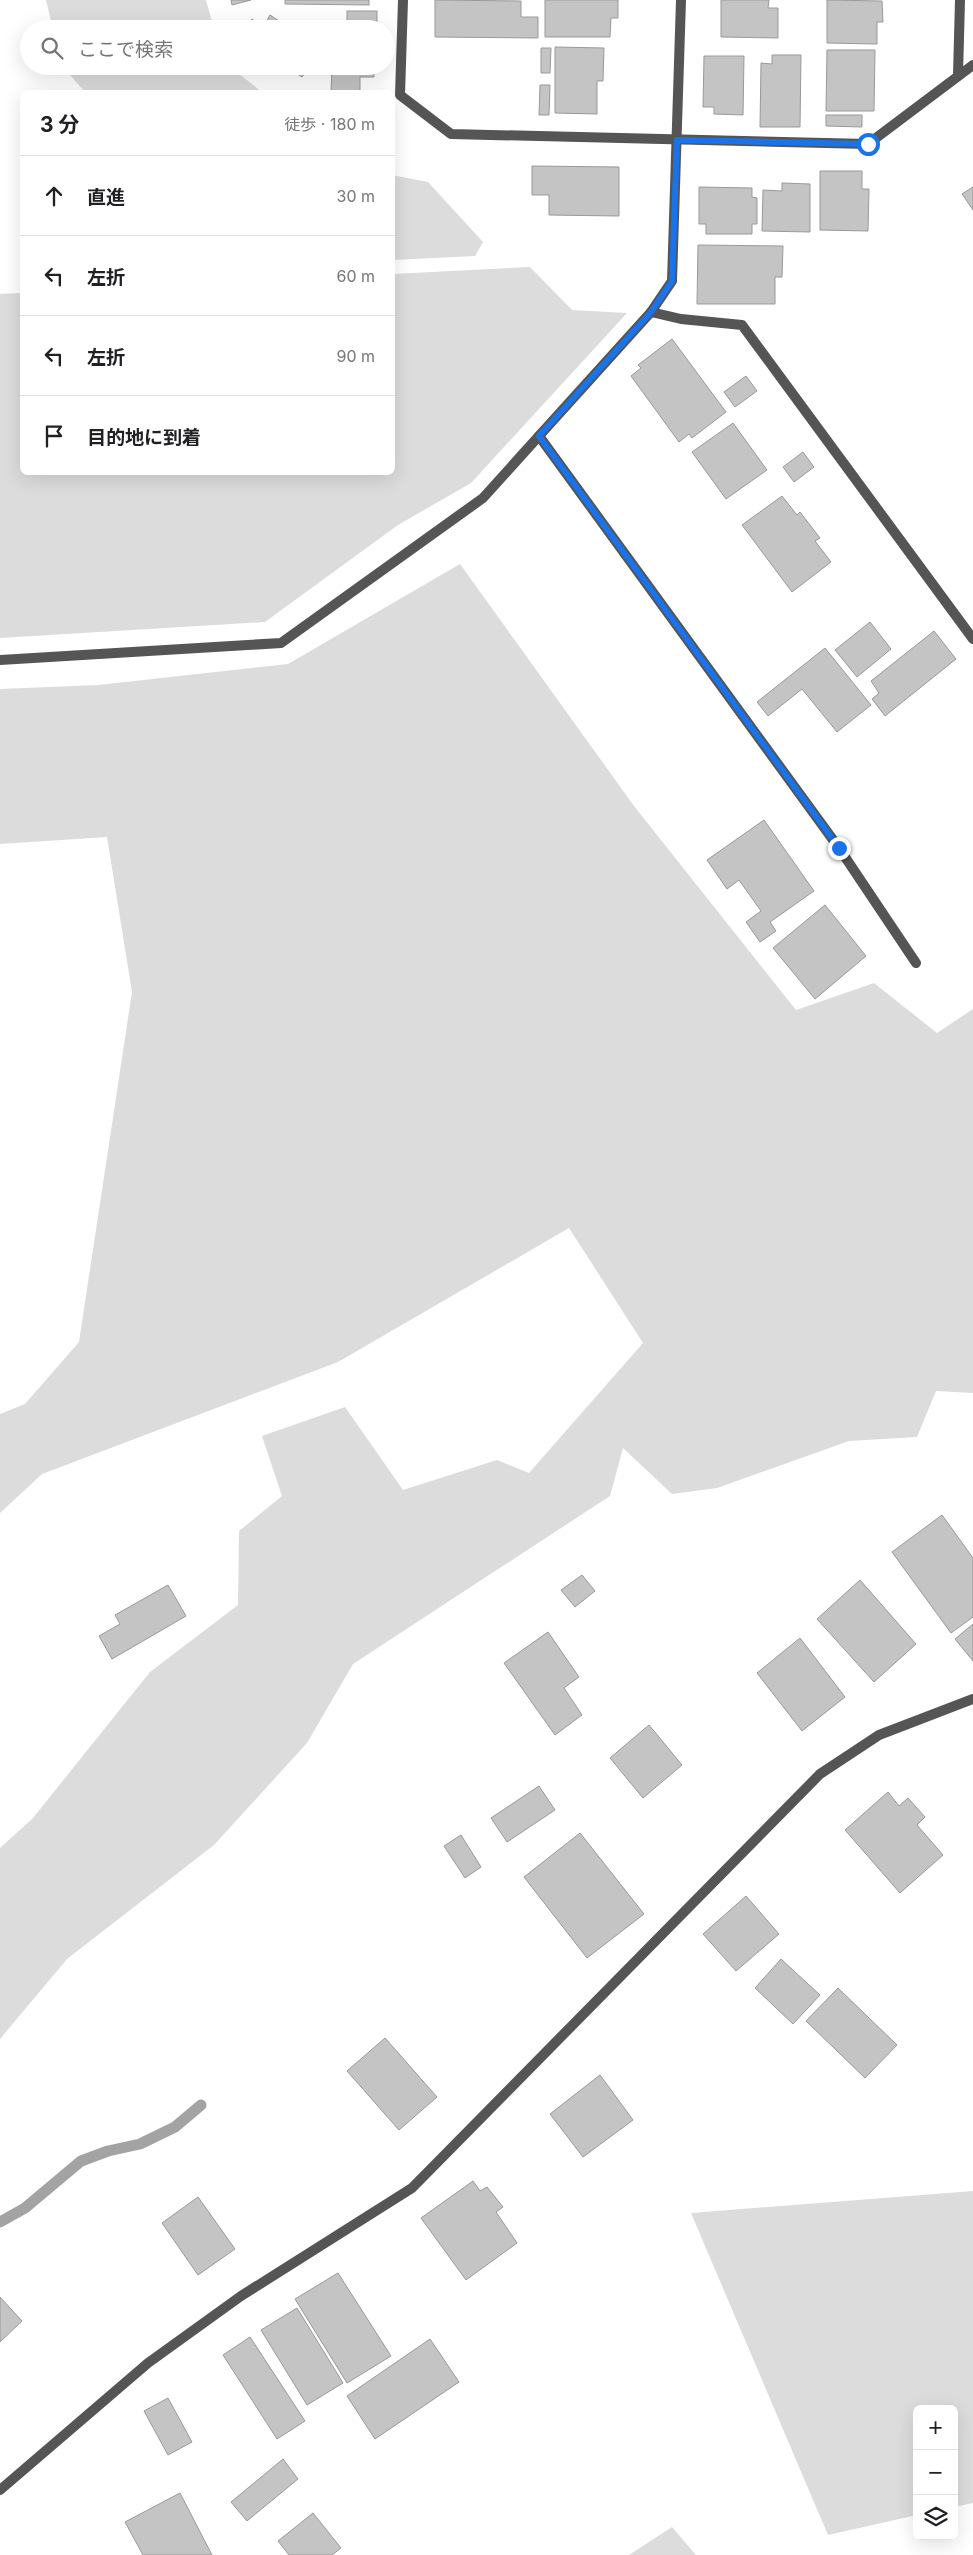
<!DOCTYPE html>
<html lang="ja">
<head>
<meta charset="utf-8">
<style>
	body { margin:0; font-family:Inter,"Noto Sans JP",sans-serif; background:#f6f6f6; color:#202124 }
	.controls { position:absolute; right:15px; bottom:15px; display:grid; overflow:hidden; border-radius:8px; box-shadow:0 5px 20px #0002 }
	.controls button { width:45px; height:45px; display:grid; place-items:center; padding:0; border:0; border-bottom:1px solid #e0e0e0; background:#fff; color:#202124; font:25px sans-serif }
	.stop { position:absolute; width:15px; height:15px; margin:-11px; border:4px solid #1a73e8; border-radius:50%; background:#fff }
	.stop.end { background:#1a73e8; border-color:#fff; box-shadow:0 1px 5px #0008 }
	.list { margin:0; padding:0; list-style:none }
	h2 { display:flex; justify-content:space-between; align-items:center; height:65px; margin:0; padding:0 20px; font-size:21px }
	h2 small { font-size:16px; font-weight:400; color:#757577 }
	.list li { display:grid; grid-template-columns:32px 1fr auto; gap:15px; align-items:center; box-sizing:border-box; height:80px; padding:0 20px; border-top:1px solid #e0e0e0 }
	.list b { display:block; font-size:19px; white-space:nowrap }
	.list em { font-size:16px; font-style:normal; color:#757577 }
	.icon { flex:none; width:28px; height:28px; fill:none; stroke:currentColor; stroke-width:2; stroke-linecap:round; stroke-linejoin:round }
	.map { position:relative; flex:none; width:973px; height:2555px; overflow:hidden }
	.search { position:absolute; background:#fff; box-shadow:0 5px 20px #0002; left:20px; top:20px; width:375px; height:55px; display:flex; align-items:center; gap:12px; box-sizing:border-box; padding:0 18px; border-radius:28px; color:#757577; font-size:19px }
	.panel { position:absolute; background:#fff; box-shadow:0 5px 20px #0002; left:20px; top:90px; width:375px; height:385px; border-radius:8px }
	.map>svg:first-child { display:block }
	.green { fill:#dcdcdc }
	.lines { fill:none; stroke-linecap:round; stroke-linejoin:round }
	.stream { stroke:#a3a3a3; stroke-width:11 }
	.building { fill:#c4c4c4; stroke:#999 }
	.street { stroke:#555; stroke-width:10 }
	.route { stroke:#1a73e8; stroke-width:6 }
</style>
</head>
<body>
<div class="map">
<svg width="973" height="2555" viewBox="0 0 973 2555">
	<rect width="100%" height="100%" fill="#fff"/>
	<g class="green">
		<polygon points="46,0 206,0 214,29 53,29"/>
		<polygon points="62,66 229,66 262,92 85,92"/>
		<polygon points="392,175 428,182 483,242 475,256 393,260"/>
		<polygon points="530,267 572,310 627,313 471,483 398,525 265,622 0,638 0,294 22,293 22,472 392,472 393,274"/>
		<polygon points="460,564 634,806 796,1010 874,983 937,1033 973,1009 973,1393 936,1391 917,1437 849,1441 717,1488 672,1494 623,1448 610,1496 353,1664 307,1743 214,1845 67,1959 0,2039 0,1848 33,1818 150,1672 238,1605 239,1531 282,1496 262,1436 345,1407 403,1490 497,1460 529,1473 643,1343 569,1228 338,1362 42,1474 0,1513 0,1414 25,1404 79,1342 132,992 107,837 0,844 0,689 98,685 288,664"/>
		<polygon points="973,2191 973,2503 954,2507 954,2409 917,2409 917,2515 828,2535 691,2213"/>
		<polygon points="672,2527 696,2555 629,2555"/>
	</g>
	<g class="lines">
		<polyline class="stream" points="0,2222 25,2208 81,2161 108,2151 140,2144 175,2127 201,2105"/>
	</g>
	<g class="building">
		<polygon points="231,0 251,0 232,5"/>
		<polygon points="285,0 369,0 369,5 285,4"/>
		<polygon points="435,0 521,1 521,17 538,17 538,38 435,37"/>
		<polygon points="545,0 618,0 618,18 611,18 610,37 545,37"/>
		<polygon points="721,0 769,0 768,8 778,8 778,38 721,37"/>
		<polygon points="827,0 882,1 883,22 877,22 877,44 827,43"/>
		<rect x="347" y="11" width="30" height="18"/>
		<polygon points="270,15 291,29 245,29 252,19 263,27"/>
		<polygon points="555,47 604,48 603,81 597,81 597,114 555,113"/>
		<polygon points="541,48 551,48 550,73 541,73"/>
		<polygon points="827,50 875,50 874,111 826,111"/>
		<polygon points="772,55 801,55 800,127 760,127 761,63 772,64"/>
		<polygon points="704,56 744,56 743,115 714,114 714,107 703,107"/>
		<polygon points="285,66 310,66 302,77"/>
		<polygon points="332,66 374,66 374,77 360,77 360,92 331,92"/>
		<polygon points="540,85 550,85 549,115 539,115"/>
		<polygon points="826,115 862,115 862,127 826,126"/>
		<polygon points="532,166 619,167 619,216 549,215 549,195 532,195"/>
		<polygon points="820,171 862,171 862,189 869,189 868,231 820,230"/>
		<polygon points="782,183 810,184 810,232 762,231 763,190 782,191"/>
		<polygon points="699,187 752,188 752,197 757,198 757,224 752,224 752,234 706,234 706,224 699,224"/>
		<polygon points="973,187 973,210 962,194"/>
		<polygon points="698,245 783,246 782,277 775,277 775,304 697,304"/>
		<polygon points="672,339 726,412 692,438 689,434 679,442 631,376 641,368 638,365"/>
		<polygon points="746,376 757,391 735,407 724,392"/>
		<polygon points="733,423 767,470 726,499 692,452"/>
		<polygon points="803,452 814,467 794,482 783,467"/>
		<polygon points="782,496 797,515 800,512 820,538 815,541 831,562 792,592 742,525"/>
		<polygon points="870,622 891,649 857,677 835,650"/>
		<polygon points="934,631 956,659 885,716 872,699 879,693 871,681"/>
		<polygon points="825,648 871,705 837,732 802,689 768,716 757,702"/>
		<polygon points="764,820 814,891 770,922 776,931 760,942 746,922 761,911 739,880 727,889 707,860"/>
		<polygon points="825,905 866,956 815,999 773,948"/>
		<polygon points="942,1515 973,1558 973,1617 951,1633 892,1552"/>
		<polygon points="582,1575 595,1591 575,1607 561,1590"/>
		<polygon points="860,1580 916,1644 874,1682 817,1619"/>
		<polygon points="168,1585 186,1616 112,1659 99,1636 120,1624 115,1615"/>
		<polygon points="973,1624 973,1661 955,1639"/>
		<polygon points="548,1632 579,1677 564,1688 582,1715 555,1735 504,1663"/>
		<polygon points="800,1638 845,1697 802,1731 757,1673"/>
		<polygon points="649,1725 682,1765 643,1798 610,1758"/>
		<polygon points="539,1786 555,1810 507,1842 491,1818"/>
		<polygon points="888,1792 899,1806 908,1798 925,1817 917,1825 943,1855 900,1893 845,1830"/>
		<polygon points="580,1833 644,1914 587,1958 524,1877"/>
		<polygon points="461,1835 481,1867 465,1878 444,1846"/>
		<polygon points="746,1896 779,1934 736,1971 703,1934"/>
		<polygon points="781,1959 820,1995 793,2024 755,1988"/>
		<polygon points="838,1988 897,2045 865,2078 806,2021"/>
		<polygon points="385,2038 437,2097 399,2130 347,2071"/>
		<polygon points="600,2075 633,2120 583,2157 550,2114"/>
		<polygon points="473,2181 480,2191 487,2187 503,2207 496,2212 517,2243 466,2280 421,2218"/>
		<polygon points="198,2197 235,2249 198,2275 162,2223"/>
		<polygon points="338,2273 391,2356 347,2383 295,2299"/>
		<polygon points="0,2297 22,2321 0,2342"/>
		<polygon points="297,2308 343,2383 307,2405 261,2330"/>
		<polygon points="250,2337 305,2421 277,2439 223,2355"/>
		<polygon points="430,2339 459,2382 375,2439 347,2396"/>
		<polygon points="168,2398 192,2442 168,2455 144,2411"/>
		<polygon points="283,2459 298,2479 247,2521 231,2502"/>
		<polygon points="180,2493 212,2555 143,2555 125,2522"/>
		<polygon points="313,2513 341,2548 332,2555 289,2555 278,2541"/>
	</g>
	<g class="lines">
		<g class="street">
			<polyline points="403,0 400,95 451,134 868,144 973,65"/>
			<polyline points="958,75 960,0"/>
			<polyline points="651,312 681,319 742,325 973,639"/>
			<polyline points="539,436 839,848 916,963"/>
			<polyline points="0,660 281,643 483,498 651,312 672,281 681,0"/>
			<polyline points="0,2490 148,2363 241,2296 412,2188 820,1774 879,1735 973,1699"/>
		</g>
	</g>
	<g class="lines">
		<polyline class="route" points="839,848 539,436 651,312 672,281 677,140 868,144"/>
	</g>
</svg>
<div class="controls">
<button>+</button>
<button>−</button>
<button><svg class="icon" aria-label="layers" viewBox="0 0 24 24"><path d="M12 4l9 5-9 5-9-5zM3 14l9 5 9-5"/></svg></button>
</div>
<div class="stop" style="left:868px;top:144px"></div>
<div class="stop end" style="left:839px;top:848px"></div>
<div class="search"><svg class="icon" aria-label="search" viewBox="0 0 24 24"><circle cx="10" cy="10" r="6"/><path d="M15 15l6 6"/></svg>ここで検索</div>
<section class="panel">
<h2>3 分<small>徒歩 · 180 m</small></h2>
<ul class="list">
<li><svg class="icon" aria-label="ahead" viewBox="0 0 24 24"><path d="M12 20V5M6 11l6-6 6 6"/></svg><div><b>直進</b></div><em>30 m</em></li>
<li><svg class="icon" aria-label="left" viewBox="0 0 24 24"><path d="M17 20v-9H6M10 6l-5 5 5 5"/></svg><div><b>左折</b></div><em>60 m</em></li>
<li><svg class="icon" aria-label="left" viewBox="0 0 24 24"><path d="M17 20v-9H6M10 6l-5 5 5 5"/></svg><div><b>左折</b></div><em>90 m</em></li>
<li><svg class="icon" aria-label="arrive" viewBox="0 0 24 24"><path d="M6 21V4h12l-3 4 3 4H6"/></svg><div><b>目的地に到着</b></div></li>
</ul>
</section>
</div>
</body>
</html>
